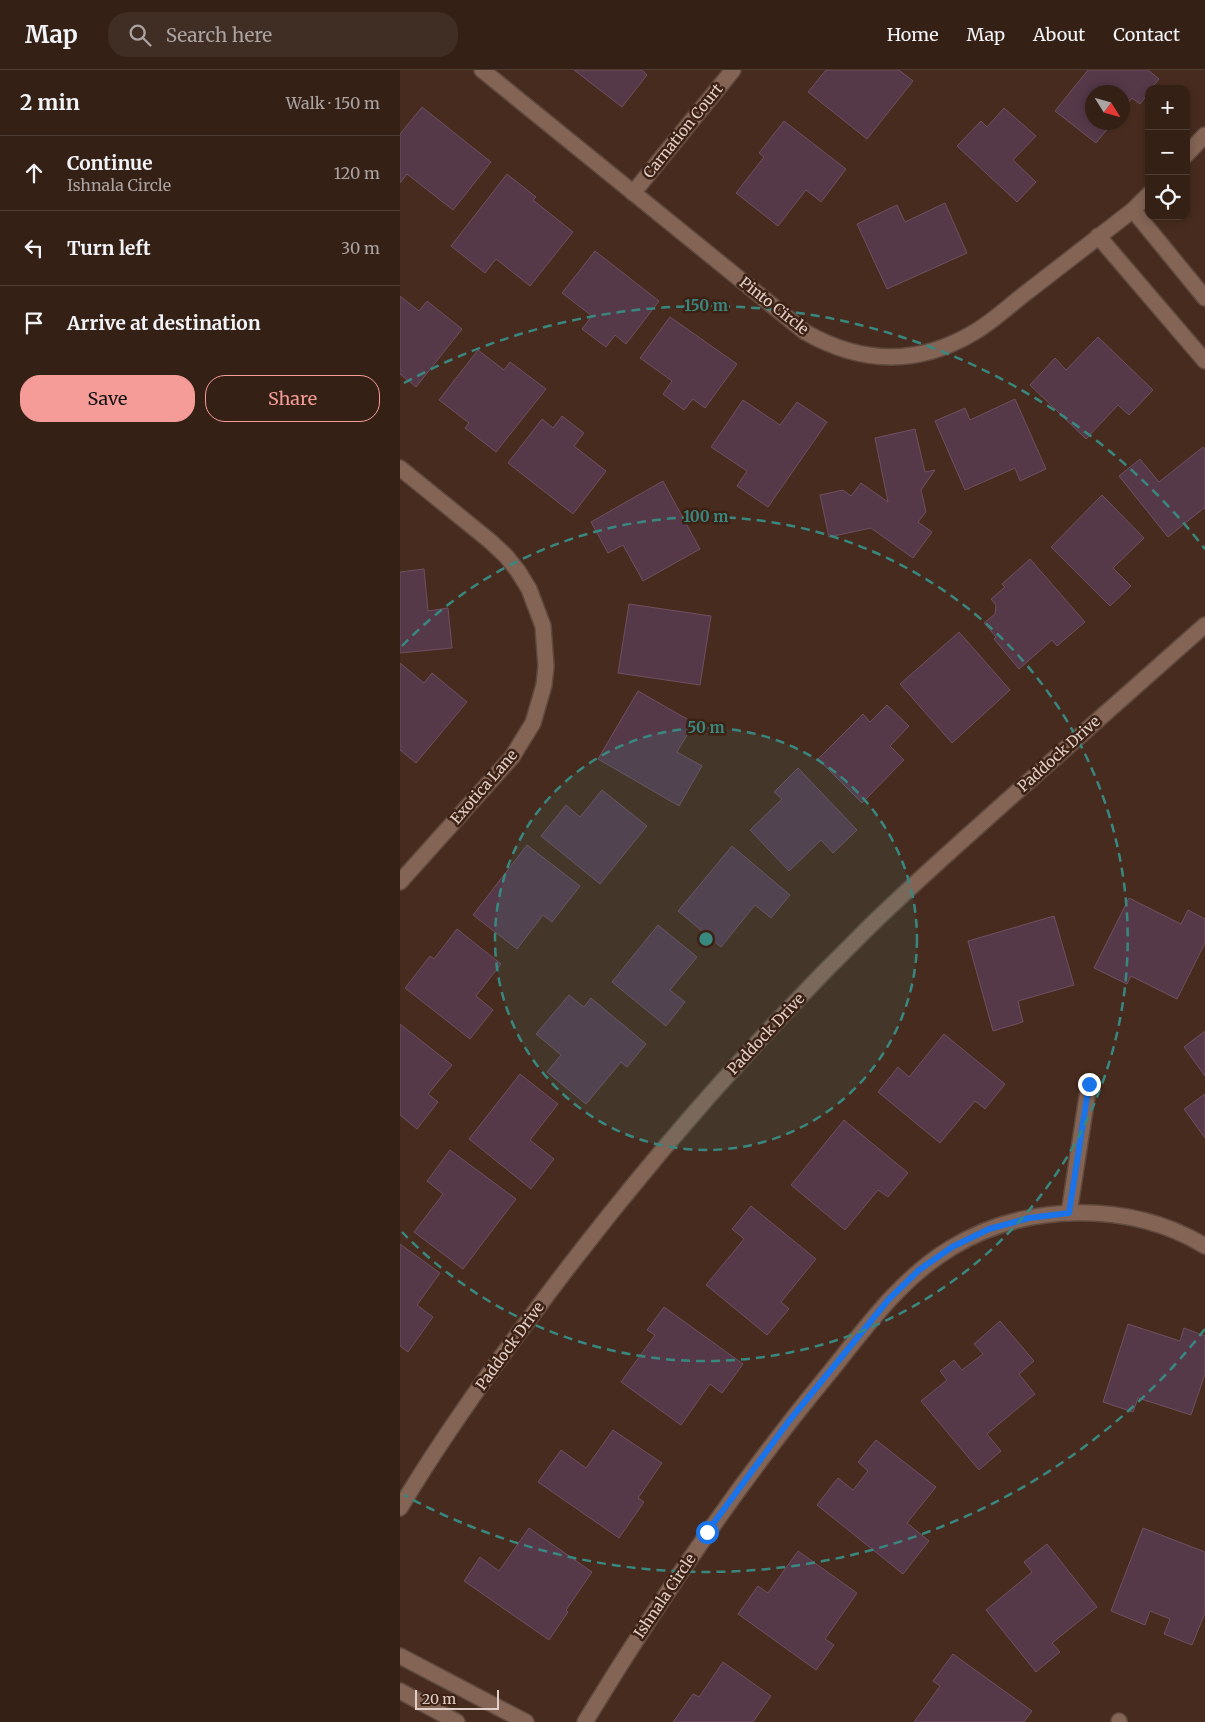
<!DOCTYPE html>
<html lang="en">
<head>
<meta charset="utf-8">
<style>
	body { margin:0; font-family:Merriweather,serif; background:#402d23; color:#f1f3f6 }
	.controls { position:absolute; right:15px; top:15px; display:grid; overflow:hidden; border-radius:10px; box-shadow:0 2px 8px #0003 }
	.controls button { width:45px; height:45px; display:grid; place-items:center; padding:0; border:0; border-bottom:1px solid #4f3e35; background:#352016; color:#f1f3f6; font:25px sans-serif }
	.compass { position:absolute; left:685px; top:15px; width:45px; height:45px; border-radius:50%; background:#352016; box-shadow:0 2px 8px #0003; rotate:127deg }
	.scale { position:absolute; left:15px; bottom:12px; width:84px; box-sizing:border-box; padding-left:5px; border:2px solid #e2cfc7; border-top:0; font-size:14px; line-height:18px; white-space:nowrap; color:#e2cfc7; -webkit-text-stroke:4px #3c2114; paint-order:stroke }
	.stop { position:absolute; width:15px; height:15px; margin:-11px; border:4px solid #1a73e8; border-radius:50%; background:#fff }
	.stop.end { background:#1a73e8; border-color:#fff; box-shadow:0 1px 5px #0008 }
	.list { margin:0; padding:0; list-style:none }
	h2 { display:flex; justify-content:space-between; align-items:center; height:65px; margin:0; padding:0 20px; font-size:21px }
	h2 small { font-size:16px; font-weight:400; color:#aaa3a1 }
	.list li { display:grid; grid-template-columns:32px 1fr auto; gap:15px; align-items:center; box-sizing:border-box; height:75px; padding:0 20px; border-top:1px solid #4f3e35 }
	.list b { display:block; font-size:19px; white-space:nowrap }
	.list p { margin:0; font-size:16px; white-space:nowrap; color:#aaa3a1 }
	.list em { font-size:16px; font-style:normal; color:#aaa3a1 }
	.actions { display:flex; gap:10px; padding:15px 20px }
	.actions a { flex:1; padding:11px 0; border:1px solid #f59b98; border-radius:20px; text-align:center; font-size:18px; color:#f59b98 }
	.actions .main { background:#f59b98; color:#111 }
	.icon { flex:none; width:28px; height:28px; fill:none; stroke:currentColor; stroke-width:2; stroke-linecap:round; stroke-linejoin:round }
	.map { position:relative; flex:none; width:805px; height:1652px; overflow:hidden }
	header { display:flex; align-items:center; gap:30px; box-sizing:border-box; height:70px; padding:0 25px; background:#352016; border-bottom:1px solid #4f3e35 }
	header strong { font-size:24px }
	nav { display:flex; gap:28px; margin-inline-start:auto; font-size:18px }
	.search { width:350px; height:45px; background:#402d23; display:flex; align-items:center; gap:12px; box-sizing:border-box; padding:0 18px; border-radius:20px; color:#aaa3a1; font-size:19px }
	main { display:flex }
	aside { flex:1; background:#352016 }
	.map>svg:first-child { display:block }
	.building { fill:#563949; stroke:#6e5060 }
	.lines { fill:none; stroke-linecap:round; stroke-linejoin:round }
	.minor-casing { stroke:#5f483d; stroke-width:18 }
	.minor { stroke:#836455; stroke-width:15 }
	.route { stroke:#1a73e8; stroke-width:6 }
	.ring { fill:none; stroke:#398880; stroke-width:2.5; stroke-dasharray:9 6 }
	.labels { text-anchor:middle; stroke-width:5; stroke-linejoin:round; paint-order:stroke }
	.street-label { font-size:15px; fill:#e2cfc7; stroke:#3c2114 }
	.centre { fill:#398880; stroke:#3c2114; stroke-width:2.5 }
	.ring-label { font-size:15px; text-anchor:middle; font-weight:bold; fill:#398880; stroke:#3c2114; stroke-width:5; stroke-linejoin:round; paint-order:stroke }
</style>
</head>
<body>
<header>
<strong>Map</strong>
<div class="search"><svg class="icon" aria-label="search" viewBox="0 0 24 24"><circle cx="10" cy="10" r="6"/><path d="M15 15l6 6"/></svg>Search here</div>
<nav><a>Home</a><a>Map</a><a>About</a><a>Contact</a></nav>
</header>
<main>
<aside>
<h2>2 min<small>Walk · 150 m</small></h2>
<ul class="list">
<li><svg class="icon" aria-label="ahead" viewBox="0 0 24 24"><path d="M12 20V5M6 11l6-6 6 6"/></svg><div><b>Continue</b><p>Ishnala Circle</p></div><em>120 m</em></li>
<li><svg class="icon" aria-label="left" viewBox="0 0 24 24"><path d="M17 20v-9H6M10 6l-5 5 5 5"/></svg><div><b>Turn left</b></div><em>30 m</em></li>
<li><svg class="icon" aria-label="arrive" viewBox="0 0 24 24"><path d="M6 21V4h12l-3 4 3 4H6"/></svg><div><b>Arrive at destination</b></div></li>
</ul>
<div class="actions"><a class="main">Save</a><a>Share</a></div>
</aside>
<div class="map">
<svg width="805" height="1652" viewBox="0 0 805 1652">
	<rect width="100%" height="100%" fill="#472b1e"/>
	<g class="building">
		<polygon points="174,0 242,0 247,5 222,37"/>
		<polygon points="426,0 499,0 513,11 467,69 408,22"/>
		<polygon points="688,0 748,0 759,9 751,19 749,19 749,22 740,34 732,28 722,40 722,22 692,22 692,52 713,52 696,73 655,41"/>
		<polygon points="22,37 91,92 53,140 7,104 0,113 0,64"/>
		<polygon points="604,38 636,66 613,90 636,112 617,132 557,76 581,51 587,57"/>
		<polygon points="384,51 446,99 421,132 406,120 378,156 336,123 364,87 359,83"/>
		<polygon points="107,104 136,127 133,130 173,162 130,216 96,189 85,203 51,176"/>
		<polygon points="545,133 567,183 487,219 457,154 497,135 505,152"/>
		<polygon points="195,181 259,231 226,274 215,265 206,277 182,259 192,246 162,223"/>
		<polygon points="0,226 19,241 27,231 62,259 16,317 0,304"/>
		<polygon points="270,247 337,294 305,338 293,329 284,340 263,324 272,311 240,288"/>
		<polygon points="698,267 753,320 729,345 718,335 686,369 630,315 655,288 666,300"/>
		<polygon points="78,280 104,300 110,292 146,319 96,382 65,358 69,353 39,330"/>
		<polygon points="615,329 646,399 620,411 615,398 565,420 535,351 565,338 570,350"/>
		<polygon points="343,330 380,355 397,332 427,352 368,437 337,416 347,401 311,377"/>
		<polygon points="162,346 184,363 174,376 206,401 173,444 108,393 142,349 153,358"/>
		<polygon points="515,359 525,402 535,400 521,420 526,442 518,452 532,462 513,488 471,458 429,467 420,425 443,420 451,426 461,413 488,432 475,368"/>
		<polygon points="803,377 805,380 805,439 804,438 768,467 719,406 740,389 759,412"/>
		<polygon points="263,411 300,479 243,511 223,475 208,483 191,452"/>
		<polygon points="702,425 744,468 713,498 731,516 710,536 651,477"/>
		<polygon points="630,489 685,552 657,576 652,570 619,599 594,569 596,567 584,553 595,544 596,535 591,529 605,517 602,514"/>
		<polygon points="24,499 28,541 48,538 52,578 0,583 0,502"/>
		<polygon points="229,534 311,546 300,615 218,603"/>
		<polygon points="559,562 610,620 552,673 500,614"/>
		<polygon points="0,593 24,613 32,603 67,632 16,693 0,680"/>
		<polygon points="238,621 294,653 277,682 302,696 279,736 198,689"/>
		<polygon points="487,635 509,656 490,676 504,690 462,733 418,689 463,644 470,652"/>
		<polygon points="398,698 457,760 433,783 421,770 389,801 350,760 382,729 374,722"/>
		<polygon points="202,720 247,756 200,814 141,766 166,735 180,747"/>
		<polygon points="127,775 180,816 152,852 143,845 117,879 73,845"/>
		<polygon points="332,776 390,825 371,848 355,835 321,877 278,841"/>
		<polygon points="729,828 781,854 788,840 805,849 805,873 777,929 731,906 727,914 694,898"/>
		<polygon points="654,846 674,915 618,931 623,952 593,961 568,871"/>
		<polygon points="258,855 297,887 270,920 285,932 266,956 212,912"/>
		<polygon points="57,859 101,894 76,926 93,940 70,969 5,918 30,886 34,889"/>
		<polygon points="169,925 184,937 191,928 246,974 227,997 221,992 186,1034 147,1002 161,985 136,964"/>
		<polygon points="0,954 52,995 28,1024 38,1032 17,1059 0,1045"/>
		<polygon points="805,961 805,1006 784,977"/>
		<polygon points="544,964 605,1014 585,1039 575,1031 540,1073 478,1022 498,997 509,1007"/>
		<polygon points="120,1004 158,1034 130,1070 154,1089 131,1119 69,1069"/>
		<polygon points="805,1024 805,1068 784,1039"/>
		<polygon points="444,1050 508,1103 488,1127 478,1120 445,1160 391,1115"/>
		<polygon points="50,1080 116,1129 63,1199 14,1162 43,1124 27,1111"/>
		<polygon points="351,1136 416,1189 381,1232 389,1239 367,1265 306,1215 344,1169 332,1159"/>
		<polygon points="0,1174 40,1203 17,1235 33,1247 8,1282 0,1276"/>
		<polygon points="264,1237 343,1294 322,1323 310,1314 281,1355 221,1312 255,1265 247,1260"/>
		<polygon points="600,1251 634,1291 619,1304 635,1324 587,1364 601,1381 579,1400 521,1331 547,1310 540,1301 554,1290 562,1300 583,1284 574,1274"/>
		<polygon points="728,1254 780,1271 784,1258 805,1266 805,1304 791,1345 738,1328 733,1342 703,1332"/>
		<polygon points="213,1360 262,1393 238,1428 244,1432 219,1468 138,1412 161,1380 186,1398"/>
		<polygon points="476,1370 536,1417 507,1453 529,1471 503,1504 417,1435 438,1408 453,1420 468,1401 458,1392"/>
		<polygon points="129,1458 192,1502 166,1540 168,1542 149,1570 64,1511 80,1487 99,1501"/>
		<polygon points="743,1458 805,1482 805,1543 792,1575 764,1564 770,1549 750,1541 745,1555 711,1541"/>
		<polygon points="647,1474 697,1537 652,1573 660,1582 636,1602 586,1540 632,1502 624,1492"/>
		<polygon points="398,1481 457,1523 425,1569 434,1575 416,1600 338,1544 358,1516 368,1523"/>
		<polygon points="553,1584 632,1641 624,1652 514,1652 540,1616 533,1611"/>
		<polygon points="323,1592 371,1626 353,1652 273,1652 293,1624 299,1627"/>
	</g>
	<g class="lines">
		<defs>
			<g id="minor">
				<path d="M 82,0 L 405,262 C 461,294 517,296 573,263 C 594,251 612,233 631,219 C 665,193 699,166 733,140 L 749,124"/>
				<polyline points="786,85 805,65"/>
				<polyline points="233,123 333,0"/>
				<polyline points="733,140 805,228"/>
				<polyline points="698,166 805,291"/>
				<polyline points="0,398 90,471 106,486 118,501 129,519 143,556 146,596 144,615 133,653 112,687 0,812"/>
				<polyline points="669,1143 689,1014"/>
				<path d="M 0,1438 C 40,1371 86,1306 133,1244 C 235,1106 347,977 469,857 C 515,812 563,770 611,727 C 676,670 740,612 805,555"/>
				<polyline points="0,1586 126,1652"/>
				<polyline points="0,1621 57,1652"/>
				<polyline points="719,1651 719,1652"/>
				<path d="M 185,1652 C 259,1530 339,1412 430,1302 C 467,1256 500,1209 551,1178 C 626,1132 730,1131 805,1176"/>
			</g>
		</defs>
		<use href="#minor" class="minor-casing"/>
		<use href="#minor" class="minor"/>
	</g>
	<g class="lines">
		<polyline class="route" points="307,1462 389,1351 489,1229 519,1200 552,1177 589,1159 629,1148 669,1143 689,1014"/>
	</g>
	<circle cx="306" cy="869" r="211" fill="#398880" fill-opacity=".12"/>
	<g class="ring">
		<circle cx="306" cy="869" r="211"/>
		<path d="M2 576A422 422 0 1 1 2 1162"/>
		<path d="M805 1259A633 633 0 0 1 4 1425M4 313A633 633 0 0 1 805 479"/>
	</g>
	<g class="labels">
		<g class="street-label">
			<text transform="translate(283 61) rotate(-51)" y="5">Carnation Court</text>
			<text transform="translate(374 236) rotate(38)" y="5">Pinto Circle</text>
			<text transform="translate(659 684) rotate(-42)" y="5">Paddock Drive</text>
			<text transform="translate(84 717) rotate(-49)" y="5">Exotica Lane</text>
			<text transform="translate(366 964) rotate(-47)" y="5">Paddock Drive</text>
			<text transform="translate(110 1276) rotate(-54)" y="5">Paddock Drive</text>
			<text transform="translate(265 1526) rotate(-56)" y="5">Ishnala Circle</text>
		</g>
	</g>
	<circle cx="306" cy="869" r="8" class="centre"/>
	<g class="ring-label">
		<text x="306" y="241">150 m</text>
		<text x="306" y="452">100 m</text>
		<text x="306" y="663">50 m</text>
	</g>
</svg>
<div class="controls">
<button>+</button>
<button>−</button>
<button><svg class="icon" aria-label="locate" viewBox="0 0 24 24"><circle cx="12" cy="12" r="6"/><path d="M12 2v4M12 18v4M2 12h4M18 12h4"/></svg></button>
</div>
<svg class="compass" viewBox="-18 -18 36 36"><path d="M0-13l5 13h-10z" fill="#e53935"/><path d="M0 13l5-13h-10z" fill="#aaa3a1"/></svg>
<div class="scale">20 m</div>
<div class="stop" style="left:307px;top:1462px"></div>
<div class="stop end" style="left:689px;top:1014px"></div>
</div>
</main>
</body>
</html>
